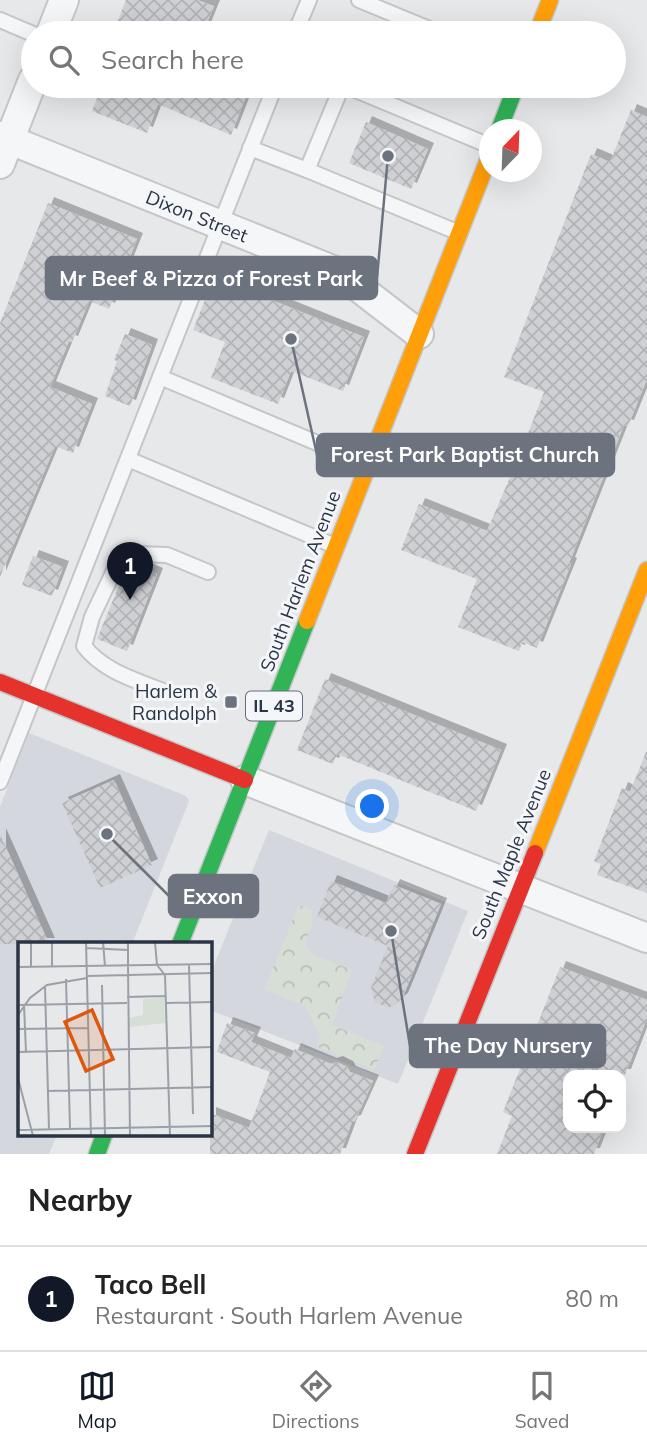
<!DOCTYPE html>
<html lang="en">
<head>
<meta charset="utf-8">
<style>
	body { margin:0; font-family:Mulish,sans-serif; background:#f6f6f6; color:#222 }
	.controls { position:absolute; right:21px; bottom:21px; display:grid; overflow:hidden; border-radius:14px; box-shadow:0 7px 28px #0002 }
	.controls button { width:63px; height:63px; display:grid; place-items:center; padding:0; border:0; border-bottom:2px solid #e0e0e0; background:#fff; color:#222; font:35px sans-serif }
	.compass { position:absolute; left:479px; top:119px; width:63px; height:63px; border-radius:50%; background:#fff; box-shadow:0 7px 28px #0002; rotate:23deg }
	.you { position:absolute; left:373px; top:807px; width:24px; height:24px; margin:-18px; border:5px solid #fff; border-radius:50%; background:#1a73e8; box-shadow:0 0 0 10px #1a73e833 }
	.badge { display:grid; place-items:center; width:46px; height:46px; border-radius:50%; background:#111827; color:#fff; font-size:23px; font-weight:700 }
	.pin { position:absolute; translate:-50% -58px; filter:drop-shadow(0 2px 4px #0008) }
	.pin::after { content:''; position:absolute; top:37px; width:24px; height:21px; background:inherit; clip-path:polygon(0 0,100% 0,50% 100%) }
	.list { margin:0; padding:0; list-style:none }
	h2 { display:flex; justify-content:space-between; align-items:center; height:91px; margin:0; padding:0 28px; font-size:30px }
	h2 small { font-size:23px; font-weight:400; color:#767676 }
	.list li { display:grid; grid-template-columns:46px 1fr auto; gap:21px; align-items:center; box-sizing:border-box; height:105px; padding:0 28px; border-top:2px solid #e0e0e0 }
	.list b { display:block; font-size:26px; white-space:nowrap }
	.list p { margin:0; font-size:23px; white-space:nowrap; color:#767676 }
	.list em { font-size:23px; font-style:normal; color:#767676 }
	.icon { flex:none; width:38px; height:38px; fill:none; stroke:currentColor; stroke-width:2; stroke-linecap:round; stroke-linejoin:round }
	.map { position:relative; flex:none; width:647px; height:1154px; overflow:hidden }
	.search { position:absolute; background:#fff; box-shadow:0 7px 28px #0002; left:21px; right:21px; top:21px; height:77px; display:flex; align-items:center; gap:18px; box-sizing:border-box; padding:0 24px; border-radius:38px; color:#767676; font-size:26px }
	.sheet { height:196px; background:#fff }
	nav { display:flex; justify-content:space-around; align-items:center; box-sizing:border-box; height:98px; border-top:2px solid #e0e0e0; background:#fff; font-size:19px; color:#767676 }
	nav a { display:grid; justify-items:center; gap:4px }
	nav .on { color:#111827 }
	.map>svg:first-child { display:block }
	.built { fill:#d4d7dd }
	.forest { fill:url(#forest-crowns) }
	.building { fill:url(#building-cross-hatch); filter:url(#shadow) }
	.lines { fill:none; stroke-linecap:round; stroke-linejoin:round }
	.lane-casing { stroke:#c4c6c8; stroke-width:18 }
	.street-casing { stroke:#c4c6c8; stroke-width:32 }
	.fast-casing { stroke:#c4c6c8; stroke-width:19 }
	.slow-casing { stroke:#c4c6c8; stroke-width:19 }
	.jam-casing { stroke:#c4c6c8; stroke-width:19 }
	.lane { stroke:#f5f6f7; stroke-width:14 }
	.street { stroke:#f5f6f7; stroke-width:28 }
	.fast { stroke:#30b455; stroke-width:16 }
	.slow { stroke:#ff9f0a; stroke-width:16 }
	.jam { stroke:#e5322d; stroke-width:16 }
	.poi-dot { fill:#6c737f; stroke:#f4f6f9; stroke-width:2.5 }
	.labels { text-anchor:middle; stroke-width:6; stroke-linejoin:round; paint-order:stroke }
	.shield { fill:#f4f6f9; stroke:#676e7b; stroke-width:2 }
	.shield-label { font-size:18px; font-weight:bold; fill:#2b3445 }
	.street-label { font-size:19px; fill:#2b3445; stroke:#f4f6f9 }
	.poi-label { font-size:19px; fill:#2b3445; stroke:#f4f6f9; text-anchor:end }
	.inset-road { fill:none; stroke:#9ba0a8; stroke-width:2 }
	.view { fill:#df570f; fill-opacity:0.15; stroke:#df570f; stroke-width:3.5 }
	.inset-edge { fill:none; stroke:#2b3445; stroke-width:3.5 }
	.leader { fill:none; stroke:#6c737f; stroke-width:2.5 }
	.callout-dot { fill:#6c737f; stroke:#f4f6f9; stroke-width:2.5 }
	.callout { fill:#6c737f; stroke:#6c737f; stroke-width:2.5 }
	.callout-label { font-size:21px; text-anchor:middle; font-weight:bold; fill:#fff }
</style>
</head>
<body>
<div class="map">
<svg width="647" height="1154" viewBox="0 0 647 1154">
	<defs>
		<pattern id="forest-crowns" width="20" height="18" patternUnits="userSpaceOnUse" patternTransform="scale(1.75)"><rect width="20" height="18" fill="#d6ded6"/><path d="M2 6a3 3 0 1 1 6 0M12 15a3 3 0 1 1 6 0" fill="none" stroke="#b8bfb9"/></pattern>
		<pattern id="building-cross-hatch" width="8" height="8" patternUnits="userSpaceOnUse" patternTransform="scale(1.75)"><rect width="8" height="8" fill="#ced0d3"/><path d="M0 0l8 8M0 8l8-8" fill="none" stroke="#b1b3b6"/></pattern>
		<filter id="shadow"><feDropShadow dx="6" dy="-6" stdDeviation="0" flood-color="#0004"/></filter>
	</defs>
	<rect width="100%" height="100%" fill="#e6e8ea"/>
	<g class="built">
		<polygon points="29,733 186,796 189,801 132,944 19,944 19,1135 57,1135 49,1154 0,1154 0,807"/>
		<polygon points="269,830 468,911 398,1084 210,1010 210,975"/>
	</g>
	<polygon class="forest" points="303,906 311,909 313,921 305,944 310,953 352,970 332,1025 384,1046 374,1070 316,1046 320,1036 305,1006 264,990 298,907"/>
	<g class="building">
		<polygon points="126,0 197,0 214,6 205,28 196,25 195,29 182,24 178,33 113,33"/>
		<polygon points="102,86 250,86 231,135 158,104 147,133 92,111"/>
		<polygon points="631,110 647,117 647,379 628,426 624,425 569,563 571,564 537,648 522,642 519,651 458,627 477,579 401,550 419,504 487,531 520,454 544,392 504,377 591,154 610,162"/>
		<polygon points="366,122 428,149 411,189 349,163"/>
		<polygon points="48,203 137,239 109,309 89,301 72,342 69,341 50,387 92,404 73,453 55,446 0,577 0,323"/>
		<polygon points="214,277 364,337 343,391 291,371 278,404 211,378 225,342 193,330"/>
		<polygon points="125,334 152,345 130,406 105,396 117,361 114,360"/>
		<polygon points="33,556 63,567 52,596 22,585"/>
		<polygon points="134,564 157,574 127,651 97,639 125,571 128,573 131,565"/>
		<polygon points="325,679 501,750 476,811 337,754 333,764 297,750"/>
		<polygon points="646,752 647,752 647,893 597,875 601,864 594,861 622,788 630,792"/>
		<polygon points="114,780 152,865 100,888 62,803"/>
		<polygon points="0,834 49,944 0,944"/>
		<polygon points="331,881 386,903 394,885 441,904 402,999 389,1008 375,1002 371,988 388,946 317,917"/>
		<polygon points="560,967 647,1000 647,1018 625,1075 568,1075 568,1128 604,1128 594,1154 497,1154 512,1116 503,1112"/>
		<polygon points="227,1023 255,1033 251,1042 291,1058 295,1049 331,1064 337,1062 347,1067 350,1072 373,1081 355,1121 352,1122 340,1154 210,1154 210,1113 249,1128 270,1072 217,1052"/>
	</g>
	<g class="lines">
		<defs>
			<g id="lane">
				<polyline points="359,0 439,33"/>
				<polyline points="0,20 33,34"/>
				<polyline points="295,33 309,0"/>
				<polyline points="342,86 307,170 457,232"/>
				<polyline points="346,86 490,146"/>
				<polyline points="250,148 307,170"/>
				<polyline points="160,377 367,464"/>
				<polyline points="128,459 335,546"/>
				<path d="M 163,691 C 135,680 103,671 84,646 L 92,617 L 120,558 L 136,554 L 167,555 L 208,572"/>
				<polyline points="0,782 275,86"/>
			</g>
			<g id="street">
				<polyline points="51,33 64,0"/>
				<polyline points="0,136 340,273 419,334"/>
				<polyline points="0,164 33,80"/>
				<polyline points="245,780 647,938"/>
			</g>
			<g id="fast">
				<polyline points="499,130 516,86"/>
				<polyline points="180,944 307,621"/>
				<polyline points="97,1154 104,1135"/>
			</g>
			<g id="slow">
				<polyline points="537,33 550,0"/>
				<polyline points="307,621 490,155"/>
				<polyline points="535,853 647,570"/>
			</g>
			<g id="jam">
				<polyline points="0,682 245,780"/>
				<polyline points="415,1154 535,853"/>
			</g>
		</defs>
		<use href="#lane" class="lane-casing"/>
		<use href="#street" class="street-casing"/>
		<use href="#fast" class="fast-casing"/>
		<use href="#slow" class="slow-casing"/>
		<use href="#jam" class="jam-casing"/>
		<use href="#lane" class="lane"/>
		<use href="#street" class="street"/>
		<use href="#fast" class="fast"/>
		<use href="#slow" class="slow"/>
		<use href="#jam" class="jam"/>
	</g>
	<rect class="poi-dot" x="224" y="695" width="14" height="14" rx="3.5"/>
	<g class="labels">
		<rect class="shield" x="246" y="691.5" width="56" height="29" rx="5"/>
		<g class="shield-label">
			<text x="274" y="712">IL 43</text>
		</g>
		<g class="street-label">
			<text transform="translate(197 216) rotate(22)" y="7">Dixon Street</text>
			<text transform="translate(300 581) rotate(-69)" y="7">South Harlem Avenue</text>
			<text transform="translate(511 854) rotate(-68)" y="7">South Maple Avenue</text>
		</g>
		<g class="poi-label">
			<text x="217" y="698">Harlem &amp;<tspan x="217" dy="22">Randolph</tspan></text>
		</g>
	</g>
	<g transform="translate(18 942)">
		<rect width="194" height="194" fill="#e6e8ea"/>
		<path d="M 146,56 L 147,81 L 112,85 L 111,76 L 125,73 L 125,57 Z" fill="#d6ded6"/>
		<path class="inset-road" d="M 13,0 L 13,25M 34,0 L 34,25M 68,0 L 73,194M 85,0 L 87,24M 110,0 L 110,25M 137,0 L 139,23M 69,6 L 110,8M 139,23 L 147,33 L 152,194M 171,23 L 175,172M 110,24 L 112,194M 0,25 L 195,22M 69,34 L 195,31M 48,37 L 52,186M 84,43 L 87,194M 27,45 L 31,187M 109,55 L 148,54M 148,61 L 195,60M 0,63 L 109,61M 6,63 L 8,110M 0,73 L 12,56 L 29,43 L 69,36M 0,87 L 71,86M 0,110 L 195,105M 0,136 L 15,194M 30,149 L 195,145M 0,188 L 195,184"/>
		<path class="view" d="M 74,68 L 95,117 L 68,129 L 47,80 Z"/>
		<rect width="194" height="194" class="inset-edge"/>
	</g>
	<path class="leader" d="M388 156L377 278M291 339L317 455M107 834L169 896M391 931L410 1046"/>
	<g class="callout-dot">
		<circle cx="388" cy="156" r="7"/>
		<circle cx="291" cy="339" r="7"/>
		<circle cx="107" cy="834" r="7"/>
		<circle cx="391" cy="931" r="7"/>
	</g>
	<g class="callout">
		<rect x="46" y="257" width="331" height="42" rx="7"/>
		<rect x="317" y="434" width="297" height="42" rx="7"/>
		<rect x="169" y="875" width="89" height="42" rx="7"/>
		<rect x="410" y="1025" width="195" height="42" rx="7"/>
	</g>
	<g class="callout-label">
		<text x="211" y="286">Mr Beef &amp; Pizza of Forest Park</text>
		<text x="465" y="462">Forest Park Baptist Church</text>
		<text x="213" y="904">Exxon</text>
		<text x="508" y="1053">The Day Nursery</text>
	</g>
</svg>
<div class="controls">
<button><svg class="icon" aria-label="locate" viewBox="0 0 24 24"><circle cx="12" cy="12" r="6"/><path d="M12 2v4M12 18v4M2 12h4M18 12h4"/></svg></button>
</div>
<svg class="compass" viewBox="-18 -18 36 36"><path d="M0-13l5 13h-10z" fill="#e53935"/><path d="M0 13l5-13h-10z" fill="#767676"/></svg>
<div class="you"></div>
<div class="pin badge" style="left:130px;top:600px">1</div>
<div class="search"><svg class="icon" aria-label="search" viewBox="0 0 24 24"><circle cx="10" cy="10" r="6"/><path d="M15 15l6 6"/></svg>Search here</div>
</div>
<section class="sheet">
<h2>Nearby<small></small></h2>
<ul class="list">
<li><span class="badge">1</span><div><b>Taco Bell</b><p>Restaurant · South Harlem Avenue</p></div><em>80 m</em></li>
</ul>
</section>
<nav>
<a class="on"><svg class="icon" aria-label="map" viewBox="0 0 24 24"><path d="M3 6l6-2 6 2 6-2v14l-6 2-6-2-6 2zM9 4v14M15 6v14"/></svg>Map</a>
<a><svg class="icon" aria-label="directions" viewBox="0 0 24 24"><path d="M12 3l9 9-9 9-9-9zM9 14v-3h6M13 9l2 2-2 2"/></svg>Directions</a>
<a><svg class="icon" aria-label="saved" viewBox="0 0 24 24"><path d="M7 4h10v16l-5-4-5 4z"/></svg>Saved</a>
</nav>
</body>
</html>
